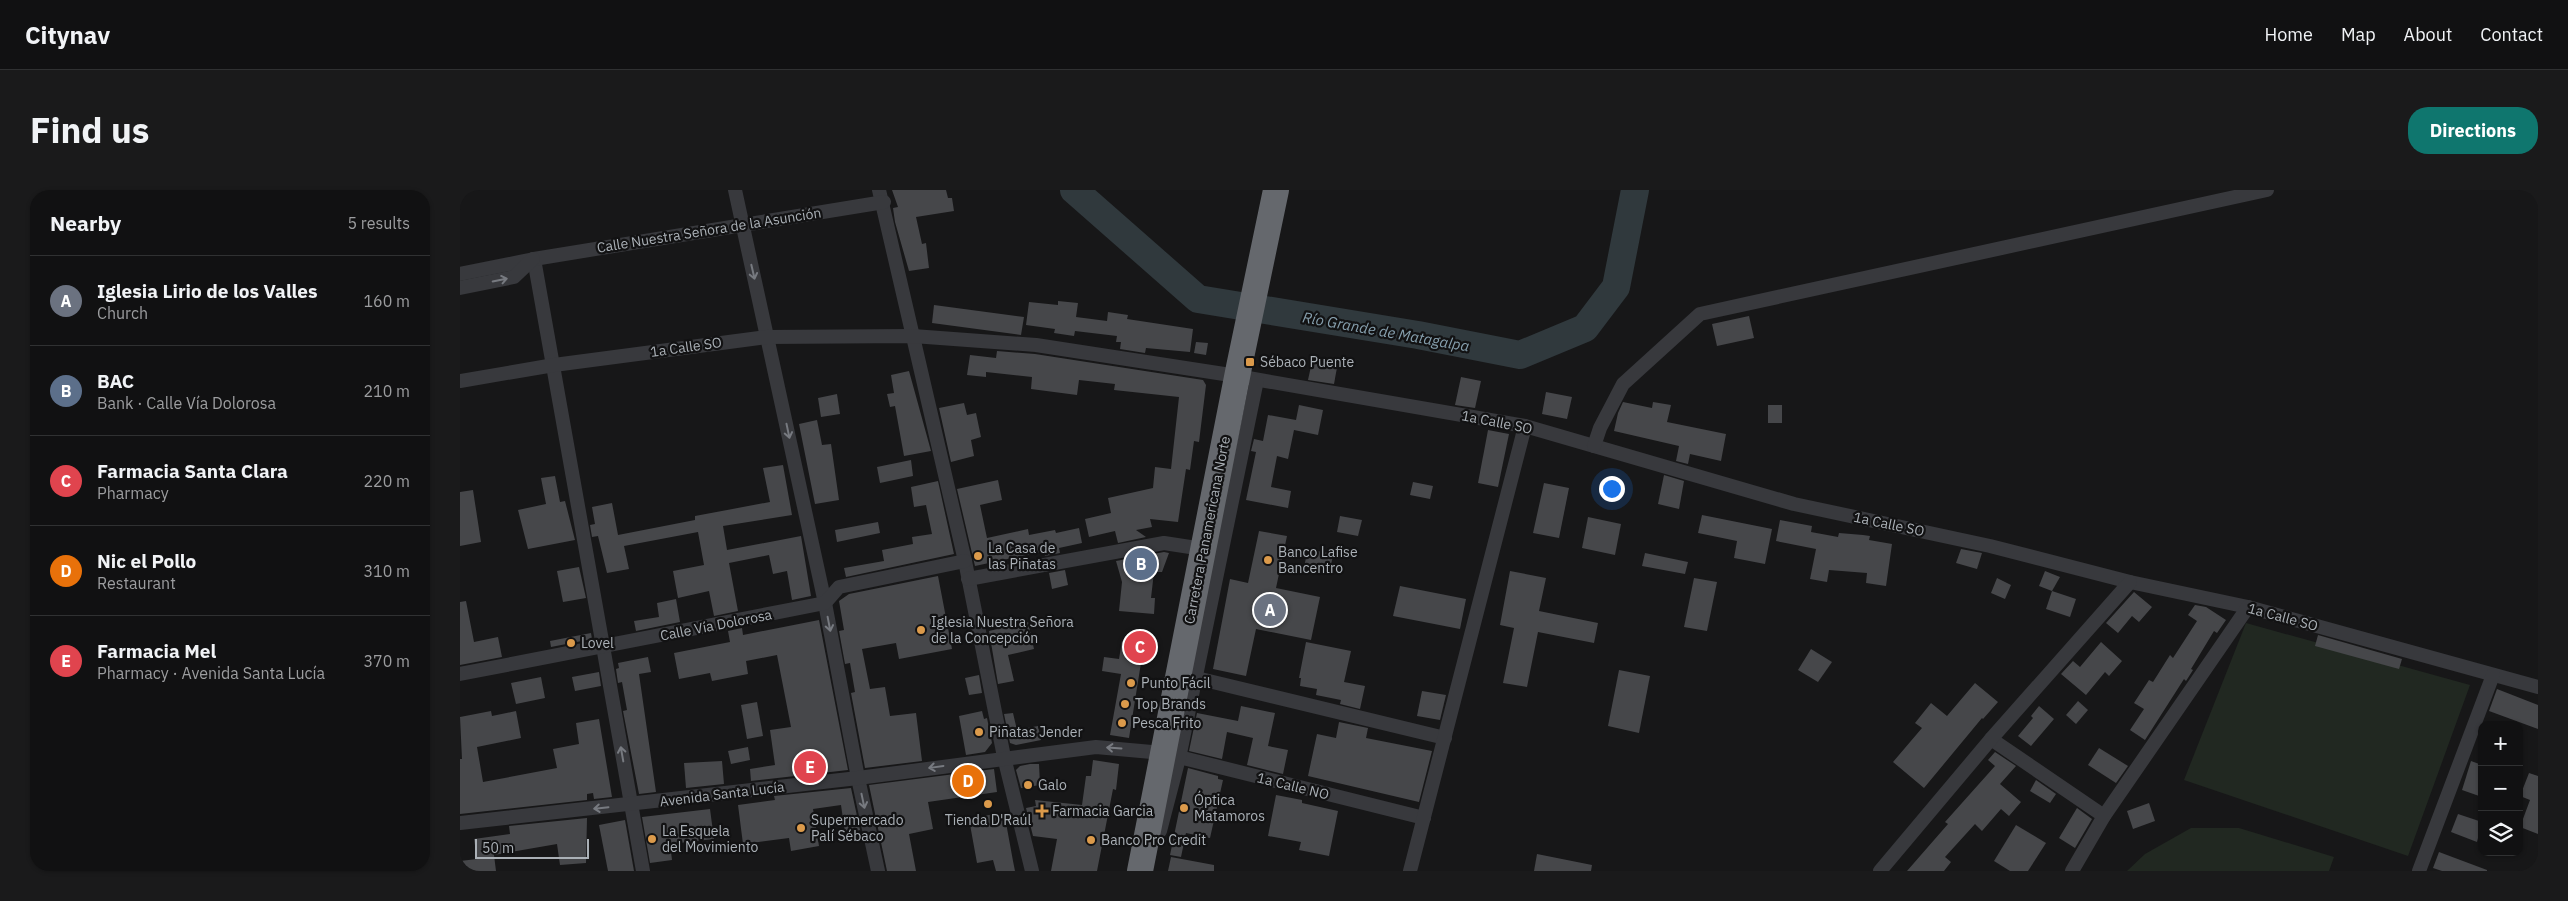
<!DOCTYPE html>
<html lang="en">
<head>
<meta charset="utf-8">
<style>
	body { margin:0; font-family:"IBM Plex Sans",sans-serif; background:#1a1a1b; color:#f1f3f6 }
	.controls { position:absolute; right:15px; bottom:15px; display:grid; overflow:hidden; border-radius:10px; box-shadow:0 1px 4px #0004 }
	.controls button { width:45px; height:45px; display:grid; place-items:center; padding:0; border:0; border-bottom:1px solid #303132; background:#111112; color:#f1f3f6; font:25px sans-serif }
	.scale { position:absolute; left:15px; bottom:12px; width:114px; box-sizing:border-box; padding-left:5px; border:2px solid #aab0b6; border-top:0; font-size:14px; line-height:18px; white-space:nowrap; color:#aab0b6; -webkit-text-stroke:4px #121213; paint-order:stroke }
	.you { position:absolute; left:1151px; top:298px; width:18px; height:18px; margin:-12px; border:4px solid #fff; border-radius:50%; background:#1a73e8; box-shadow:0 0 0 8px #1a73e833 }
	.badge { display:grid; place-items:center; width:32px; height:32px; border-radius:50%; background:#0f766e; color:#fff; font-size:16px; font-weight:700 }
	.pin { position:absolute; translate:-50% -50%; border:2px solid #fff; box-shadow:0 1px 5px #0006 }
	.list { margin:0; padding:0; list-style:none }
	h2 { display:flex; justify-content:space-between; align-items:center; height:65px; margin:0; padding:0 20px; font-size:21px }
	h2 small { font-size:16px; font-weight:400; color:#9c9d9f }
	.list li { display:grid; grid-template-columns:32px 1fr auto; gap:15px; align-items:center; box-sizing:border-box; height:90px; padding:0 20px; border-top:1px solid #303132 }
	.list b { display:block; font-size:19px; white-space:nowrap }
	.list p { margin:0; font-size:16px; white-space:nowrap; color:#9c9d9f }
	.list em { font-size:16px; font-style:normal; color:#9c9d9f }
	.icon { flex:none; width:28px; height:28px; fill:none; stroke:currentColor; stroke-width:2; stroke-linecap:round; stroke-linejoin:round }
	.map { position:relative; flex:none; width:2078px; height:681px; overflow:hidden; border-radius:20px }
	header { display:flex; align-items:center; gap:30px; box-sizing:border-box; height:70px; padding:0 25px; background:#111112; border-bottom:1px solid #303132 }
	header strong { font-size:24px }
	nav { display:flex; gap:28px; margin-inline-start:auto; font-size:18px }
	.intro { display:flex; align-items:center; justify-content:space-between; box-sizing:border-box; height:120px; padding:0 30px }
	h1 { margin:0; font-size:35px }
	.button { padding:12px 22px; border-radius:20px; background:#0f766e; color:#fff; font-size:18px; font-weight:700 }
	main { display:flex; gap:30px; padding:0 30px }
	aside { flex:1; background:#111112; border-radius:20px; box-shadow:0 1px 4px #0004 }
	.map>svg:first-child { display:block }
	.green { fill:#212821 }
	.lines { fill:none; stroke-linecap:round; stroke-linejoin:round }
	.river { stroke:#30393d; stroke-width:28 }
	.building { fill:#46474a }
	.street { stroke:#38393d; stroke-width:14 }
	.highway { stroke:#65686d; stroke-width:26 }
	.oneway { stroke:#777a80 }
	.poi-dot { fill:#db9a4b; stroke:#121213; stroke-width:2 }
	.labels { text-anchor:middle; stroke-width:4.5; stroke-linejoin:round; paint-order:stroke }
	.street-label { font-size:14px; fill:#aab0b6; stroke:#121213 }
	.poi-label { font-size:14px; fill:#aab0b6; stroke:#121213; text-anchor:start }
	.water-label { font-size:15px; font-style:italic; fill:#869fad; stroke:#121213 }
</style>
</head>
<body>
<header>
<strong>Citynav</strong>
<nav><a>Home</a><a>Map</a><a>About</a><a>Contact</a></nav>
</header>
<div class="intro"><h1>Find us</h1><a class="button">Directions</a></div>
<main>
<aside>
<h2>Nearby<small>5 results</small></h2>
<ul class="list">
<li><span class="badge" style="background:#6b7280">A</span><div><b>Iglesia Lirio de los Valles</b><p>Church</p></div><em>160 m</em></li>
<li><span class="badge" style="background:#5c6f8a">B</span><div><b>BAC</b><p>Bank · Calle Vía Dolorosa</p></div><em>210 m</em></li>
<li><span class="badge" style="background:#e0444e">C</span><div><b>Farmacia Santa Clara</b><p>Pharmacy</p></div><em>220 m</em></li>
<li><span class="badge" style="background:#e8710a">D</span><div><b>Nic el Pollo</b><p>Restaurant</p></div><em>310 m</em></li>
<li><span class="badge" style="background:#e0444e">E</span><div><b>Farmacia Mel</b><p>Pharmacy · Avenida Santa Lucía</p></div><em>370 m</em></li>
</ul>
</aside>
<div class="map">
<svg width="2078" height="681" viewBox="0 0 2078 681">
	<rect width="100%" height="100%" fill="#171718"/>
	<g class="green">
		<polygon points="1786,433 2010,495 1948,666 1724,590"/>
		<polygon points="1731,638 1779,638 1874,667 1869,681 1667,681 1685,664"/>
	</g>
	<g class="lines">
		<polyline class="river" points="614,0 738,109 958,145 1060,165 1125,138 1156,97 1175,0"/>
	</g>
	<g class="building">
		<polygon points="432,0 486,0 488,8 492,8 494,21 456,27 462,54 466,53 469,78 449,81 435,32 433,18 438,17"/>
		<polygon points="598,111 618,113 616,127 647,131 648,122 668,125 667,129 733,139 730,162 686,158 685,163 660,159 661,152 656,152 657,146 615,141 614,146 594,143 595,139 566,135 569,112 598,115"/>
		<polygon points="474,115 564,127 561,145 472,133"/>
		<polygon points="1289,126 1294,148 1257,156 1252,134"/>
		<polygon points="736,152 748,153 746,165 734,163"/>
		<polygon points="537,161 575,164 743,190 746,195 739,252 734,251 730,280 726,279 718,332 690,329 692,337 676,340 686,347 658,353 655,341 629,347 625,329 651,323 648,308 693,298 695,277 711,279 719,207 654,200 655,194 619,190 617,205 571,199 572,187 526,182 526,187 507,185 510,165 536,168"/>
		<polygon points="853,167 878,172 874,194 848,190"/>
		<polygon points="449,181 471,261 444,266 435,216 430,217 427,204 434,203 431,185"/>
		<polygon points="1001,187 1021,191 1015,218 995,215"/>
		<polygon points="1086,202 1112,207 1107,229 1082,224"/>
		<polygon points="377,204 380,224 361,227 358,208"/>
		<polygon points="1163,212 1192,218 1193,212 1211,215 1207,232 1266,244 1261,271 1230,264 1228,274 1216,271 1219,256 1154,241 1158,223"/>
		<polygon points="504,213 507,225 516,223 521,247 511,250 514,266 491,272 479,218"/>
		<polygon points="839,215 863,220 858,245 834,240 828,269 817,266 811,297 831,301 828,318 786,310 796,262 791,261 794,249 803,251 808,225 836,230"/>
		<rect x="1308" y="215" width="14" height="18"/>
		<polygon points="357,230 362,255 371,254 379,310 355,314 339,234"/>
		<polygon points="1028,240 1049,244 1038,297 1018,293"/>
		<polygon points="451,270 453,286 420,293 417,277"/>
		<polygon points="323,275 332,325 263,336 267,360 341,346 351,406 332,410 327,381 313,384 309,365 269,373 278,421 254,426 249,401 218,408 213,381 244,375 238,342 164,356 169,379 147,383 138,346 132,347 130,335 135,334 132,317 152,313 158,345 235,330 235,326 310,312 303,278"/>
		<polygon points="1204,285 1224,291 1219,319 1198,314"/>
		<polygon points="95,286 100,312 105,311 115,350 68,359 58,320 86,314 81,288"/>
		<polygon points="538,290 542,310 520,315 527,348 568,339 569,345 595,340 596,343 619,338 622,353 599,358 600,363 585,366 584,363 580,362 515,376 497,299"/>
		<polygon points="478,291 494,364 386,387 384,378 424,371 422,360 453,354 452,347 472,344 466,315 454,317 451,297"/>
		<polygon points="953,292 973,296 970,309 950,305"/>
		<polygon points="1084,293 1109,298 1099,348 1073,343"/>
		<polygon points="13,300 21,352 0,356 0,302"/>
		<polygon points="1242,325 1312,339 1305,374 1274,368 1277,351 1238,343"/>
		<polygon points="880,326 902,330 898,346 877,342"/>
		<polygon points="1128,327 1161,334 1155,365 1122,358"/>
		<polygon points="1320,330 1352,336 1351,342 1378,347 1379,343 1403,345 1410,346 1409,350 1432,354 1426,396 1406,393 1407,383 1369,380 1367,392 1350,389 1356,359 1316,351"/>
		<polygon points="418,332 420,343 377,352 375,340"/>
		<polygon points="799,341 827,346 816,398 860,407 851,450 796,439 786,486 753,479 770,389 788,393"/>
		<polygon points="848,359 873,364 870,382 844,377"/>
		<polygon points="1501,359 1522,363 1517,379 1496,373"/>
		<polygon points="704,362 709,363 702,382 694,382 691,408 695,408 694,424 659,421 662,392 656,371"/>
		<polygon points="1185,363 1228,372 1225,384 1182,376"/>
		<polygon points="119,377 126,408 103,412 97,381"/>
		<polygon points="605,380 608,395 592,399 589,383"/>
		<polygon points="1050,381 1086,388 1079,421 1138,433 1134,453 1078,442 1067,497 1043,493 1054,438 1040,435"/>
		<polygon points="1585,381 1600,387 1592,401 1579,396"/>
		<polygon points="478,386 492,459 439,469 436,453 402,459 410,499 425,497 430,526 456,523 462,571 405,578 391,503 395,502 390,473 385,474 379,441 384,440 379,411 389,404"/>
		<polygon points="1234,388 1257,392 1247,441 1224,437"/>
		<polygon points="1537,388 1551,395 1545,409 1531,403"/>
		<polygon points="940,396 1006,409 1000,439 933,426"/>
		<polygon points="1592,401 1616,409 1610,427 1586,419"/>
		<polygon points="1674,402 1692,417 1679,432 1672,426 1658,443 1646,433"/>
		<polygon points="216,409 220,432 176,441 174,431 199,427 197,413"/>
		<polygon points="6,411 14,452 38,447 42,467 0,475 0,412"/>
		<polygon points="1735,415 1746,417 1766,430 1757,443 1754,441 1731,479 1733,480 1726,491 1724,489 1685,550 1670,540 1684,519 1674,513 1689,490 1693,492 1710,465 1713,468 1737,431 1728,425"/>
		<polygon points="359,430 388,580 291,591 290,579 315,575 310,540 331,537 317,465 286,471 288,484 252,491 250,483 219,489 214,463 270,452 268,441 282,438 283,445"/>
		<polygon points="568,432 574,459 548,465 554,491 538,494 529,441"/>
		<polygon points="131,443 132,449 91,457 90,451"/>
		<polygon points="1858,445 1942,469 1939,479 1855,456"/>
		<polygon points="662,451 684,454 669,548 650,545 661,484 642,481 644,467 659,469"/>
		<polygon points="846,452 891,461 884,492 905,496 900,519 880,514 881,510 856,505 857,499 840,496 841,488 839,488"/>
		<polygon points="1641,452 1662,471 1649,486 1645,482 1626,505 1601,484 1613,471 1620,477"/>
		<polygon points="1351,459 1372,472 1358,492 1338,480"/>
		<polygon points="188,467 191,482 179,484 196,602 179,604 163,521 167,520 162,492 158,493 156,479 159,478 158,473"/>
		<polygon points="1159,480 1190,486 1179,543 1148,536"/>
		<polygon points="139,482 141,496 115,501 112,487"/>
		<polygon points="519,485 522,503 509,505 505,488"/>
		<polygon points="81,487 85,508 56,514 51,493"/>
		<polygon points="1515,493 1538,512 1523,529 1522,528 1464,598 1433,572 1462,538 1455,533 1471,513 1487,526"/>
		<polygon points="2037,499 2078,515 2078,539 2029,521"/>
		<polygon points="962,501 986,505 980,530 957,526"/>
		<polygon points="1618,511 1628,520 1616,534 1606,525"/>
		<polygon points="297,512 303,546 287,549 281,515"/>
		<polygon points="781,516 815,523 808,556 828,560 823,584 787,575 793,548 767,542 762,569 729,561 737,523 778,531"/>
		<polygon points="1579,516 1594,529 1571,556 1558,546 1573,528 1571,526"/>
		<polygon points="31,521 32,526 56,521 61,548 17,557 23,592 97,578 93,559 119,554 116,533 139,529 152,607 134,609 133,603 127,604 127,610 0,624 0,569 2,569 0,527"/>
		<polygon points="522,521 524,529 527,528 532,553 525,562 506,565 499,526"/>
		<polygon points="553,523 557,540 578,536 581,550 556,555 550,553 544,524"/>
		<polygon points="879,532 908,538 906,548 972,561 959,612 848,586 857,544 876,548"/>
		<polygon points="288,557 290,570 271,574 268,561"/>
		<polygon points="1639,558 1668,576 1656,593 1628,575"/>
		<polygon points="1535,562 1556,576 1540,594 1561,612 1549,626 1541,619 1522,641 1515,634 1485,667 1491,672 1484,681 1447,681 1488,634 1485,632 1535,576 1528,570"/>
		<polygon points="633,570 659,574 656,600 653,599 637,681 591,681 597,649 573,646 566,618 576,616 575,610 622,615 626,586 631,586"/>
		<polygon points="262,571 264,594 226,598 224,573"/>
		<polygon points="2011,571 2022,575 2022,607 2002,600"/>
		<polygon points="570,574 579,574 580,595 561,598 556,580 560,576"/>
		<polygon points="728,578 758,586 758,589 763,590 750,648 726,643 721,667 710,665"/>
		<polygon points="534,579 537,602 468,612 473,639 449,644 456,681 427,681 409,595"/>
		<polygon points="2069,583 2078,586 2078,644 2060,637 2070,610 2060,606"/>
		<polygon points="1576,590 1596,604 1590,613 1570,601"/>
		<polygon points="391,598 400,640 385,643 381,615 353,619 359,656 331,661 329,648 283,654 278,615 315,610 314,606"/>
		<polygon points="816,605 842,610 842,613 878,621 869,666 839,660 841,652 808,646"/>
		<polygon points="1689,613 1695,631 1673,639 1667,621"/>
		<polygon points="1617,618 1632,629 1615,658 1599,648"/>
		<polygon points="250,619 254,649 210,654 212,670 190,673 182,627"/>
		<polygon points="544,622 553,671 555,681 536,681 533,670 517,673 509,629"/>
		<polygon points="1998,624 2022,632 2017,652 1991,642"/>
		<polygon points="127,628 126,673 100,675 97,654 34,665 36,681 0,681 0,671 17,669 14,649 50,644 49,636"/>
		<polygon points="165,630 174,681 148,681 139,635"/>
		<polygon points="1556,635 1586,653 1568,681 1550,681 1534,671"/>
		<polygon points="1979,662 2027,680 2027,681 1982,681 1973,678"/>
		<polygon points="1077,664 1132,675 1131,681 1074,681"/>
		<polygon points="711,667 754,675 754,681 708,681"/>
	</g>
	<g class="lines">
		<g class="street">
			<polyline points="275,0 365,413 398,588 418,681"/>
			<polyline points="419,0 505,371 544,567 572,681"/>
			<polyline points="74,69 183,681"/>
			<polyline points="0,84 74,69 424,12"/>
			<polyline points="0,98 54,87 73,69"/>
			<polyline points="0,191 94,175 307,147 453,146 576,155 777,186 1065,236 1334,314 1530,356 1670,392 1788,417 2078,497"/>
			<polyline points="1134,256 1140,238 1163,194 1240,124 1807,0"/>
			<polyline points="508,389 704,353 743,359"/>
			<polyline points="0,484 365,413 379,397 505,371"/>
			<polyline points="728,486 985,548"/>
			<polyline points="1531,549 1644,626"/>
			<polyline points="0,633 398,588 636,557 703,563 964,628"/>
			<polyline points="700,641 719,568 797,190"/>
			<polyline points="950,681 1065,236"/>
			<polyline points="1420,681 1531,549 1670,392"/>
			<polyline points="1612,681 1644,626 1788,417"/>
			<polyline points="1959,681 2033,485"/>
		</g>
		<polyline class="highway" points="680,681 779,177 816,0"/>
	</g>
	<defs><path id="oneway-shaft" d="M-6 0H5M1.5-3L5.5 0L1.5 3" fill="none" stroke-width="1.6" stroke-linecap="round" stroke-linejoin="round" transform="scale(1.25)"/></defs>
	<g class="oneway">
		<use href="#oneway-shaft" transform="translate(293 82) rotate(77)"/>
		<use href="#oneway-shaft" transform="translate(40 90) rotate(-11)"/>
		<use href="#oneway-shaft" transform="translate(328 241) rotate(78)"/>
		<use href="#oneway-shaft" transform="translate(369 434) rotate(79)"/>
		<use href="#oneway-shaft" transform="translate(654 558) rotate(-176)"/>
		<use href="#oneway-shaft" transform="translate(162 564) rotate(-100)"/>
		<use href="#oneway-shaft" transform="translate(476 577) rotate(172)"/>
		<use href="#oneway-shaft" transform="translate(403 611) rotate(78)"/>
		<use href="#oneway-shaft" transform="translate(141 618) rotate(174)"/>
	</g>
	<g class="poi-dot">
		<rect x="785" y="167" width="10" height="10" rx="2.5"/>
		<circle cx="518" cy="366" r="5"/>
		<circle cx="808" cy="370" r="5"/>
		<circle cx="461" cy="440" r="5"/>
		<circle cx="111" cy="453" r="5"/>
		<circle cx="671" cy="493" r="5"/>
		<circle cx="665" cy="514" r="5"/>
		<circle cx="662" cy="533" r="5"/>
		<circle cx="519" cy="542" r="5"/>
		<circle cx="568" cy="595" r="5"/>
		<circle cx="528" cy="614" r="5"/>
		<circle cx="724" cy="618" r="5"/>
		<path d="M579.5 613.5h5v5h5v5h-5v5h-5v-5h-5v-5h5z"/>
		<circle cx="341" cy="638" r="5"/>
		<circle cx="192" cy="649" r="5"/>
		<circle cx="631" cy="650" r="5"/>
	</g>
	<g class="labels">
		<g class="street-label">
			<text transform="translate(249 40) rotate(-9)" y="5">Calle Nuestra Señora de la Asunción</text>
			<text transform="translate(226 157) rotate(-8)" y="5">1a Calle SO</text>
			<text transform="translate(1037 232) rotate(11)" y="5">1a Calle SO</text>
			<text transform="translate(1429 334) rotate(12)" y="5">1a Calle SO</text>
			<text transform="translate(747 340) rotate(-79)" y="5">Carretera Panamericana Norte</text>
			<text transform="translate(1823 427) rotate(15)" y="5">1a Calle SO</text>
			<text transform="translate(256 435) rotate(-11)" y="5">Calle Vía Dolorosa</text>
			<text transform="translate(833 596) rotate(14)" y="5">1a Calle NO</text>
			<text transform="translate(262 604) rotate(-7)" y="5">Avenida Santa Lucía</text>
		</g>
		<g class="poi-label">
			<text x="800" y="177">Sébaco Puente</text>
			<text x="528" y="363">La Casa de<tspan x="528" dy="16">las Piñatas</tspan></text>
			<text x="818" y="367">Banco Lafise<tspan x="818" dy="16">Bancentro</tspan></text>
			<text x="471" y="437">Iglesia Nuestra Señora<tspan x="471" dy="16">de la Concepción</tspan></text>
			<text x="121" y="458">Lovel</text>
			<text x="681" y="498">Punto Fácil</text>
			<text x="675" y="519">Top Brands</text>
			<text x="672" y="538">Pesca Frito</text>
			<text x="529" y="547">Piñatas Jender</text>
			<text x="578" y="600">Galo</text>
			<text x="734" y="615">Óptica<tspan x="734" dy="16">Matamoros</tspan></text>
			<text x="592" y="626">Farmacia Garcia</text>
			<text x="351" y="635">Supermercado<tspan x="351" dy="16">Palí Sébaco</tspan></text>
			<text x="528" y="635" text-anchor="middle">Tienda D'Raúl</text>
			<text x="202" y="646">La Esquela<tspan x="202" dy="16">del Movimiento</tspan></text>
			<text x="641" y="655">Banco Pro Credit</text>
		</g>
		<g class="water-label">
			<text transform="translate(926 142) rotate(10)" y="5">Río Grande de Matagalpa</text>
		</g>
	</g>
</svg>
<div class="controls">
<button>+</button>
<button>−</button>
<button><svg class="icon" aria-label="layers" viewBox="0 0 24 24"><path d="M12 4l9 5-9 5-9-5zM3 14l9 5 9-5"/></svg></button>
</div>
<div class="scale">50 m</div>
<div class="you"></div>
<div class="pin badge" style="left:810px;top:420px;background:#6b7280">A</div>
<div class="pin badge" style="left:681px;top:374px;background:#5c6f8a">B</div>
<div class="pin badge" style="left:680px;top:457px;background:#e0444e">C</div>
<div class="pin badge" style="left:508px;top:591px;background:#e8710a">D</div>
<div class="pin badge" style="left:350px;top:577px;background:#e0444e">E</div>
</div>
</main>
</body>
</html>
